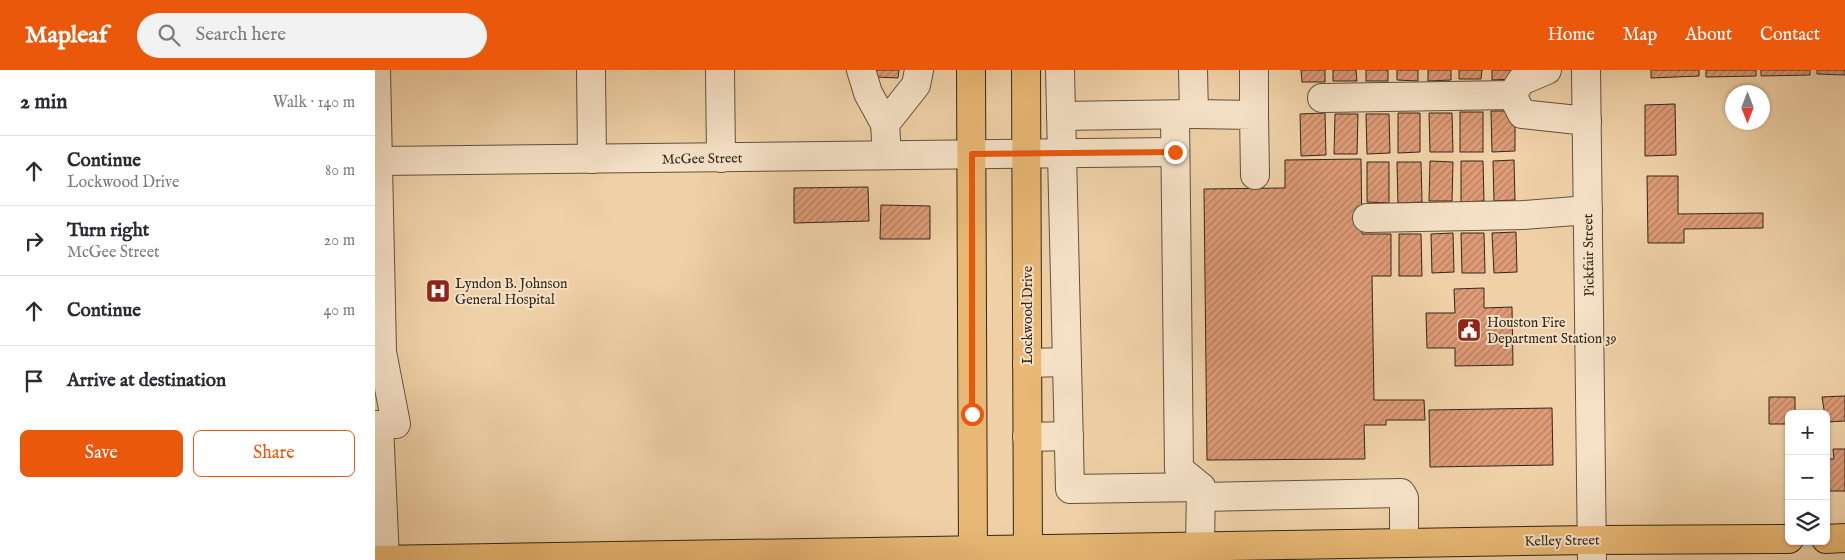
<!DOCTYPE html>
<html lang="en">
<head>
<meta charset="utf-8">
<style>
	body { margin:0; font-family:"IM FELL English",serif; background:#f2f2f3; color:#2b2b33 }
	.controls { position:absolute; right:15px; bottom:15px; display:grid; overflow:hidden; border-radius:8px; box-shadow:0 1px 4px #0004 }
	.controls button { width:45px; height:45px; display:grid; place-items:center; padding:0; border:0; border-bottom:1px solid #e1e1e2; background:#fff; color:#2b2b33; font:25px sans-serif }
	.compass { position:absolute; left:1350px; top:15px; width:45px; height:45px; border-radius:50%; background:#fff; box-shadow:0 1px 4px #0004; rotate:180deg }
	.stop { position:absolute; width:15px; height:15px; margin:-11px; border:4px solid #ea580c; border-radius:50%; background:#fff }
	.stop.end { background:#ea580c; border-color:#fff; box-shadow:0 1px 5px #0008 }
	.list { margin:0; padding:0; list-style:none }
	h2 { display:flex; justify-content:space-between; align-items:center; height:65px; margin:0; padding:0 20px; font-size:21px }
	h2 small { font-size:16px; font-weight:400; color:#7c7c81 }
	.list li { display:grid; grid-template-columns:32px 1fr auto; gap:15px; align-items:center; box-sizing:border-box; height:70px; padding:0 20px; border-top:1px solid #e1e1e2 }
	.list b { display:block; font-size:19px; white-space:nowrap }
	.list p { margin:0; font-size:16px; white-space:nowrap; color:#7c7c81 }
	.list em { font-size:16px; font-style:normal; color:#7c7c81 }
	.actions { display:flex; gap:10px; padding:15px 20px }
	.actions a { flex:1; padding:11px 0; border:1px solid #ea580c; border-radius:8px; text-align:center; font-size:18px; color:#ea580c }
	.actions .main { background:#ea580c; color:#fff }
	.icon { flex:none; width:28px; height:28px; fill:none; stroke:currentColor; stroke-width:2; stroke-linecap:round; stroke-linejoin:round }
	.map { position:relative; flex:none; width:1470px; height:490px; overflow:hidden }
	header { display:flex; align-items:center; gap:30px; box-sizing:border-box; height:70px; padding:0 25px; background:#ea580c; color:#fff }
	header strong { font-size:24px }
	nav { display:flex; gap:28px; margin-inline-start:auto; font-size:18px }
	.search { width:350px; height:45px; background:#f2f2f3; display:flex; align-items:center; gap:12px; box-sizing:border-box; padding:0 18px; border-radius:28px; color:#7c7c81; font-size:19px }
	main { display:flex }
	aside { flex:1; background:#fff }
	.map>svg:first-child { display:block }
	.building { fill:url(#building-hatch); stroke:#32271b }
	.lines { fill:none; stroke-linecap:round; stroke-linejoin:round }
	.minor-casing { stroke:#62523e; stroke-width:30 }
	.major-casing { stroke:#32271b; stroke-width:30 }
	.minor { stroke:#f5e1c6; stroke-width:28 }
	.major { stroke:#e8b874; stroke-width:28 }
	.route { stroke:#ea580c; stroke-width:6 }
	.labels { text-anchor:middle; stroke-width:4; stroke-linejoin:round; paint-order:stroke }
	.street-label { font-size:14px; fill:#32271b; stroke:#f5e1c6 }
	.poi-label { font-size:14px; fill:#32271b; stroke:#f5e1c6; text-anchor:start }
</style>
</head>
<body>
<header>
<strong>Mapleaf</strong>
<div class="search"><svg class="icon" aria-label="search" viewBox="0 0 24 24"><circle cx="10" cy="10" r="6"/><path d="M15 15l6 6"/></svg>Search here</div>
<nav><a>Home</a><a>Map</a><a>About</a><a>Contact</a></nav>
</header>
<main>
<aside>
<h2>2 min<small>Walk · 140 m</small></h2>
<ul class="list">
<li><svg class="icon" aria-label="ahead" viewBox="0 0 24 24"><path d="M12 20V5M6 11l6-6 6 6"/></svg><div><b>Continue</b><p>Lockwood Drive</p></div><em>80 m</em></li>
<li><svg class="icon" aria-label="right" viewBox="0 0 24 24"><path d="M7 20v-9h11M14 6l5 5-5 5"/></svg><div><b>Turn right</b><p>McGee Street</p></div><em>20 m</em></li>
<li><svg class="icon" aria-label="ahead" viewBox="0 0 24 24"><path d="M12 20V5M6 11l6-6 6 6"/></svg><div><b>Continue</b></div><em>40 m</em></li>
<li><svg class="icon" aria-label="arrive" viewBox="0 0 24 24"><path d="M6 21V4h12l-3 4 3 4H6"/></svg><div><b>Arrive at destination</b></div></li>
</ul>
<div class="actions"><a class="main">Save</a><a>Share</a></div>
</aside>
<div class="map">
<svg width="1470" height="490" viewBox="0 0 1470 490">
	<defs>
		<pattern id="building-hatch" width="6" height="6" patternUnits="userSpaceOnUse" patternTransform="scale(1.25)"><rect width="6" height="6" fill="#de9b76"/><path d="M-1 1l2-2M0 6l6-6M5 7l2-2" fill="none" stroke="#b57e60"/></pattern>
	</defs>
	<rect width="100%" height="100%" fill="#f0d1a7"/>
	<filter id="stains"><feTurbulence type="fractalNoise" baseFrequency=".004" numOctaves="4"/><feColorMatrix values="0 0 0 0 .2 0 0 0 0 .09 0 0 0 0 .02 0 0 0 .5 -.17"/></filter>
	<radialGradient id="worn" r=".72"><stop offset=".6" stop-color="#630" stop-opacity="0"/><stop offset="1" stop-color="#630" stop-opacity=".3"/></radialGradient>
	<g class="building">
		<polygon points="501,0 524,0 523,8 501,7"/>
		<polygon points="926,0 950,0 950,12 927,12"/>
		<polygon points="958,0 981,0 982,11 958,11"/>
		<rect x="991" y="0" width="22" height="11"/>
		<polygon points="1022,0 1043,0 1043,11 1022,10"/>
		<polygon points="1053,0 1076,0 1076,10 1053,11"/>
		<polygon points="1084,0 1107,0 1106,9 1084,9"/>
		<polygon points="1117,0 1139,0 1139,9 1117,10"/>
		<polygon points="1276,0 1324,0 1324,6 1276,8"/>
		<polygon points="1331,0 1381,0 1381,6 1331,7"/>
		<polygon points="1386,0 1435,0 1435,5 1386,6"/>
		<polygon points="1442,0 1470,0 1470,5 1442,4"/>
		<polygon points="1300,34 1301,85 1270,86 1270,35"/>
		<polygon points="1116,41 1140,41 1140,81 1117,82"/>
		<rect x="1085" y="42" width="23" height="40"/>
		<polygon points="950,43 951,85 926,86 925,44"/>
		<polygon points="1023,43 1045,43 1045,82 1023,83"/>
		<polygon points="1054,43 1077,43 1078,82 1055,82"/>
		<polygon points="960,44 983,44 982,84 959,84"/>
		<polygon points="991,44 1014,44 1015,83 992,84"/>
		<polygon points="986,89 987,164 1016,164 1016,206 997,206 999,330 1049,330 1050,350 1011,350 1011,355 989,355 990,389 832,390 829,119 910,118 910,90"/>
		<polygon points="1139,90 1140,130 1119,131 1118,91"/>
		<polygon points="1055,91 1078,92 1077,131 1054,131"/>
		<polygon points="1086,91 1108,91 1109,131 1086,132"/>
		<polygon points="992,92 1014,92 1014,133 992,132"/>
		<polygon points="1022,92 1046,92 1047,132 1023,133"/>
		<polygon points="1272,106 1303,106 1303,144 1388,143 1388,158 1309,159 1309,173 1273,173"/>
		<polygon points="493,117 494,151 419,153 419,118"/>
		<polygon points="506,135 555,136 555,169 505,169"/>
		<polygon points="1141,162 1142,202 1119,203 1117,163"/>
		<polygon points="1078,163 1079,202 1057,203 1056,164"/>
		<polygon points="1086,163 1109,163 1110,203 1087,203"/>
		<polygon points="1024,164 1046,164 1047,206 1024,206"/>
		<polygon points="1109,218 1109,238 1137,237 1138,295 1080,296 1080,278 1052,278 1051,243 1080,243 1079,219"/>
		<polygon points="1470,326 1470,351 1451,352 1447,327"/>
		<polygon points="1394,327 1420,327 1420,344 1414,344 1414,354 1394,354"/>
		<polygon points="1177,338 1178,395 1055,397 1054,340"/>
		<polygon points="1458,379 1470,379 1470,421 1451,421 1451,389 1459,389"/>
	</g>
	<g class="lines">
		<defs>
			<g id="minor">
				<polyline points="216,0 217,89"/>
				<polyline points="345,0 346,88"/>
				<polyline points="486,0 493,23 510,54 512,85"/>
				<polyline points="685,0 695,419 826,417"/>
				<polyline points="1172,0 1146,11 1137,25 1147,44 1212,51"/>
				<polyline points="1211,0 1217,490"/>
				<polyline points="947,28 1137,25"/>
				<polyline points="819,44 879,45 880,105"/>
				<polyline points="800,45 804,399 826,417 825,477"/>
				<polyline points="879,45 879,0"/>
				<polyline points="686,46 819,44 818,0"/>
				<polyline points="510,54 541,15 544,0"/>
				<polyline points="4,91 800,82"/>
				<polyline points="992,148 1148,145 1213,140"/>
				<polyline points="652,293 692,292"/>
				<polyline points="0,355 21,354 7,282 1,0"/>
				<polyline points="4,355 10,490"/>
				<polyline points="652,367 694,366"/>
				<polyline points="826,427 1026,423 1029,428 1029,473"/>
			</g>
			<g id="major">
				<polyline points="596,0 598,490"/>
				<polyline points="651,0 653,490"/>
				<polyline points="1451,469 1470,468"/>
				<polyline points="0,490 1217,470 1414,469"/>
			</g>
		</defs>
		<use href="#minor" class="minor-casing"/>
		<use href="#major" class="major-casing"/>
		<use href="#minor" class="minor"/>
		<use href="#major" class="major"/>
	</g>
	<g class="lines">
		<polyline class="route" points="597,344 597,84 800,82"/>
	</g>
	<defs>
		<symbol id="hospital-square" viewBox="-11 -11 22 22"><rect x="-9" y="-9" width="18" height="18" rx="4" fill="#8f2418" stroke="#f5e1c6"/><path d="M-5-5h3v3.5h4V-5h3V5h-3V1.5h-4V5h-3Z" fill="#fff"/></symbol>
		<symbol id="civic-square" viewBox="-11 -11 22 22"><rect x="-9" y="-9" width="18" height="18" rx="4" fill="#8f2418" stroke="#f5e1c6"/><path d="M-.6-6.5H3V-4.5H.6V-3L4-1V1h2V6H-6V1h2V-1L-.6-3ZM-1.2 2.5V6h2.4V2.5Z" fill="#fff"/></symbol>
	</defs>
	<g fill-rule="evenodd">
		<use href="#hospital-square" x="49" y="207" width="28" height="28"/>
		<use href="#civic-square" x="1080" y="246" width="28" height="28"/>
	</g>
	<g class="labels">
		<g class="street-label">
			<text transform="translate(327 88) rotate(-1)" y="5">McGee Street</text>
			<text transform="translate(1213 185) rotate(-91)" y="5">Pickfair Street</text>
			<text transform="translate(652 245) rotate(-90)" y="5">Lockwood Drive</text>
			<text transform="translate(1187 470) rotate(-1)" y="5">Kelley Street</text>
		</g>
		<g class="poi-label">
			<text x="80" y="218">Lyndon B. Johnson<tspan x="80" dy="16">General Hospital</tspan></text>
			<text x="1112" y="257">Houston Fire<tspan x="1112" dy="16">Department Station 39</tspan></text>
		</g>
	</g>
	<rect width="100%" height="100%" filter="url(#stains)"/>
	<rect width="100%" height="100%" fill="url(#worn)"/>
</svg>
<div class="controls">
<button>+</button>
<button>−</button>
<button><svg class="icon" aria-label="layers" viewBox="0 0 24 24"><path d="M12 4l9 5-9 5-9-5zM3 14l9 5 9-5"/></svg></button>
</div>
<svg class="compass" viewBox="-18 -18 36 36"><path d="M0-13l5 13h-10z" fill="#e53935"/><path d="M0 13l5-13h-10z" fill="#7c7c81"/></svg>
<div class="stop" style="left:597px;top:344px"></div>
<div class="stop end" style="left:800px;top:82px"></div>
</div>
</main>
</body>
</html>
